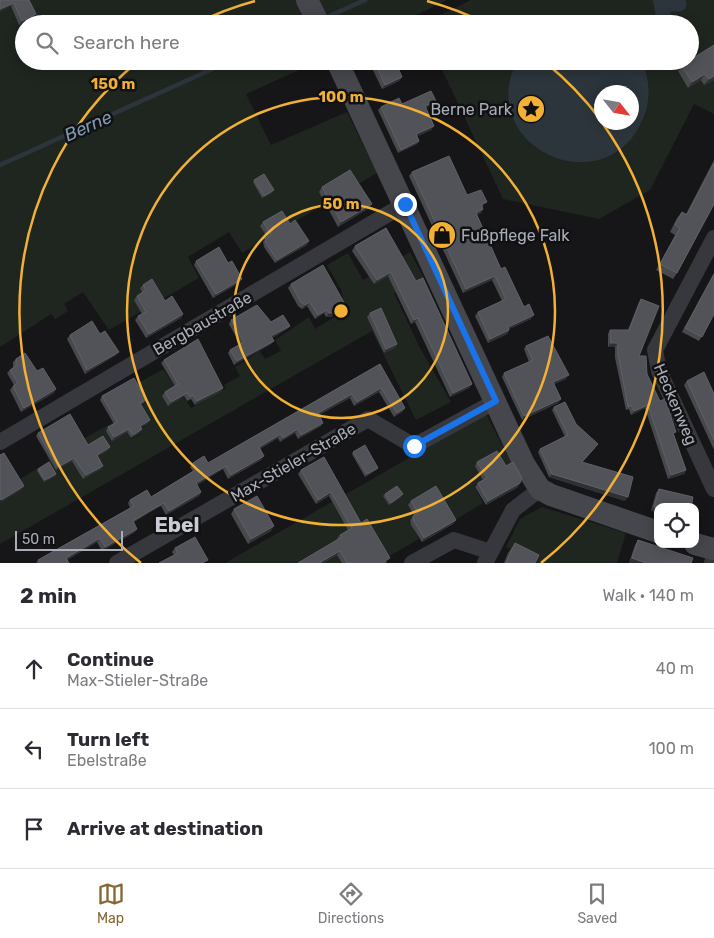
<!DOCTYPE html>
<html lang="en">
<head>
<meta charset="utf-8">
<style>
	body { margin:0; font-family:Rubik,sans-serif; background:#f7f7f7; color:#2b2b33 }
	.controls { position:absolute; right:15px; bottom:15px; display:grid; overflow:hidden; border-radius:10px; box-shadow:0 2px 12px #0003 }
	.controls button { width:45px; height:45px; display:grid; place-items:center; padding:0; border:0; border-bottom:1px solid #e1e1e2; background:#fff; color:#2b2b33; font:25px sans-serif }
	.compass { position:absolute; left:594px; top:85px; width:45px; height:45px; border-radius:50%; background:#fff; box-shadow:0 2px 12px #0003; rotate:121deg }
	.scale { position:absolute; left:15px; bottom:12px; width:108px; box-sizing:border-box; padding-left:5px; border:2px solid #a8adb8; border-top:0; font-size:14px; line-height:18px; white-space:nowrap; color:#a8adb8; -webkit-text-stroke:4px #111113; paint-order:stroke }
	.stop { position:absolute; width:15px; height:15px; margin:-11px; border:4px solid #1a73e8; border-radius:50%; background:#fff }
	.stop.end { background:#1a73e8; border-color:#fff; box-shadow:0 1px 5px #0008 }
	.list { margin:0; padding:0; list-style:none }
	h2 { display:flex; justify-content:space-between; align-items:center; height:65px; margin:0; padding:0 20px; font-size:21px }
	h2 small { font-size:16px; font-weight:400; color:#7c7c81 }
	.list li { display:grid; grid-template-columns:32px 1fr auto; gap:15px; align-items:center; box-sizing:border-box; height:80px; padding:0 20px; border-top:1px solid #e1e1e2 }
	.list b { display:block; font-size:19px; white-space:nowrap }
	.list p { margin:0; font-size:16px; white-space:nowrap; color:#7c7c81 }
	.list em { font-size:16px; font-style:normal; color:#7c7c81 }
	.icon { flex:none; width:28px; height:28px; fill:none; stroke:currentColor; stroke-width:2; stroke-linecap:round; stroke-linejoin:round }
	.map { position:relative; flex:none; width:714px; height:563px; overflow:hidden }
	.search { position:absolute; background:#fff; box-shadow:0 2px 12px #0003; left:15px; right:15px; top:15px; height:55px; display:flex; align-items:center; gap:12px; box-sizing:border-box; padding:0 18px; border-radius:28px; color:#7c7c81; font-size:19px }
	.sheet { height:305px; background:#fff }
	nav { display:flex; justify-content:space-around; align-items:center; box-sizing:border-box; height:70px; border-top:1px solid #e1e1e2; background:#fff; font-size:14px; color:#7c7c81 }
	nav a { display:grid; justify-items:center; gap:2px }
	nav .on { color:#856733 }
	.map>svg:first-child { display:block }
	.green { fill:#1e261f; fill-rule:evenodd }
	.water { fill:#2c353c; fill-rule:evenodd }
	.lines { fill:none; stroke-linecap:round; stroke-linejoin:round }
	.stream { stroke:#2c353c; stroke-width:4.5 }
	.canal { stroke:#2c353c; stroke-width:15 }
	.street { stroke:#37383d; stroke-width:16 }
	.secondary { stroke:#45474d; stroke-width:22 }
	.wall { fill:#47494d }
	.shaded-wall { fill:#2f3033 }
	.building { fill:#525359; stroke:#5f6168 }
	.route { stroke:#1a73e8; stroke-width:6 }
	.ring { fill:none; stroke:#f2b134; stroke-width:2.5 }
	.labels { text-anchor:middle; stroke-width:5; stroke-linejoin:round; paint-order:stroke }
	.poi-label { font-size:16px; fill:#a8adb8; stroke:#111113; text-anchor:end }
	.street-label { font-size:16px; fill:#a8adb8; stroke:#111113 }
	.water-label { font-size:18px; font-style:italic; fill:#7f9bb3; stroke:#111113 }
	.district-label { font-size:21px; font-weight:bold; fill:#c9ccd4; stroke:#111113 }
	.centre { fill:#f2b134; stroke:#111113; stroke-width:2.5 }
	.ring-label { font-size:15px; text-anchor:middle; font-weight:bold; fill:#f2b134; stroke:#111113; stroke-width:5; stroke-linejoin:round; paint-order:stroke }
</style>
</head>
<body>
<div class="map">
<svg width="714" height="563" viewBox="0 0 714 563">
	<rect width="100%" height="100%" fill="#161618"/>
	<g class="green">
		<polygon points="0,0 447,0 398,24 24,24 24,61 319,61 246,94 271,145 347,112 377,173 242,253 229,232 188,257 199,278 109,330 83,292 64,304 68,311 55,319 51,314 0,347"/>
		<path d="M 471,0 L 714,0 L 714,114 L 694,104 L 650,190 L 599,219 L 503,199 L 438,61 L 690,61 L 690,24 L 422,24 ZM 602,92 L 632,92 L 632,122 L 602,122 Z"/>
		<polygon points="410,252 424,278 394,293 420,348 451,402 416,420 372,331 0,544 0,484 17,481 49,461 47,455 66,443 69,447 119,419 131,439 141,434 139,430 149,424 139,407 145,403 135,385 163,369 191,408 226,388 224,385 240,376 235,367 260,351 265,359 281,351 275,340 309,317 315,329 346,310 341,290 327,265 348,253 363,280"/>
		<polygon points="486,414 512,464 474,486 483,503 453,521 441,501 409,520 419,539 386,558 342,563 225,563"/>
		<polygon points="542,507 626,533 617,563 533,563 534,561 506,547 520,519"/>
	</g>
	<path class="water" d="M 517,61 L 641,61 C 650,78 651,99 644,116 C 609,208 473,148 517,61 ZM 602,92 L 632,92 L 632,122 L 602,122 Z"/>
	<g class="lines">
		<g class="stream">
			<polyline points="323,19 365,0"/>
			<polyline points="0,165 230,61"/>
		</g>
		<g class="canal">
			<polyline points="660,0 668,4 679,4"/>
			<polyline points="661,1 663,13 661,20"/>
		</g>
		<g class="street">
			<polyline points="714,238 655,350 659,371 714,489"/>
			<polyline points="0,442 405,204"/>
			<polyline points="117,563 368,419 414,446 496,401"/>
			<polyline points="412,563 454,540 491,552"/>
			<polyline points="485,563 513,510 540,489"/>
			<polyline points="712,563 714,555"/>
		</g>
		<g class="secondary">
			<polyline points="307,0 319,24"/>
			<polyline points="337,61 524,464 540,489 551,495 658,532"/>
			<polyline points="695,544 714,549"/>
		</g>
	</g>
	<g class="wall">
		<polygon points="0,0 29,0 36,14 33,18 19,25 11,6"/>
		<polygon points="714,45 714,80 704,85 701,80 688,88 678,71 682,66"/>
		<polygon points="376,65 402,77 399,81 382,89 373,70"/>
		<polygon points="402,104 433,104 426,108 434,126 431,130 417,136 419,141 417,144 398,153 378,110 381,107"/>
		<polygon points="714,160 714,204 677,273 673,279 656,270 675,235 670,232 677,218 682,212 686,214"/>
		<polygon points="412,172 467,195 484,206 482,207 483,209 481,213 477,215 501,269 531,319 509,329 509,330 507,334 488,343 475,316 478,312 502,301 492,280 463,293 409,176"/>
		<polygon points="254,180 272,193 262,198 253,182"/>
		<polygon points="322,187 369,208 338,227 319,192"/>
		<polygon points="263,222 290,224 307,245 275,263 264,247 263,242 267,237 260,226"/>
		<polygon points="386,228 472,384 469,388 450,397 415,322 411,324 388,276 374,284 352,251 355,246"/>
		<polygon points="196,261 228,263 239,283 213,298 194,265"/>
		<polygon points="714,273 714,314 699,341 682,332"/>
		<polygon points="291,284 346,306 343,310 331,317 326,317 324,313 315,319 307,306 302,309 298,306 288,288"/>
		<polygon points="143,285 183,314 181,318 146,338 135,320 138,316 142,314 134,300 137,296 142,292 140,288"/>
		<polygon points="641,299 639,356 674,435 686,470 684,474 668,479 645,408 631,415 629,409 626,410 615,358 615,347 608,347 608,334 610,330 628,330 639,302"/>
		<polygon points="370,313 397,344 395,348 384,353 367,317"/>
		<polygon points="231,320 271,322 290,326 287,329 272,338 271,344 234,365 228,353 230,350 240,344 229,324"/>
		<polygon points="100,334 116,355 85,374 67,339 70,335"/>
		<polygon points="526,346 566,379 554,384 561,399 558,403 522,420 502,377 504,373 529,362 524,349"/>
		<polygon points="16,359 37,371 54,393 21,412 10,390 14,385 7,373 10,370 13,368 13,362"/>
		<polygon points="164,360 223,388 220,392 195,405 191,399 187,401 184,396 168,406 162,396 165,392 175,386 161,363"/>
		<polygon points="380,364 405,408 402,412 394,417 379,392 354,406 350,398 319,415 321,426 298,439 295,433 280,442 278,438 260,449 261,460 228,479 223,469 197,485 201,492 199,496 166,515 161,506 150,512 134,522 135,532 102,551 97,542 67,560 69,563 36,563 38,560 130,508 128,503 130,500 151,497 193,471 190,467 193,463 208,463"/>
		<polygon points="687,381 714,394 714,450 684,385"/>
		<polygon points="102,396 146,399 144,403 141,404 148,424 141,427 140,433 131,438 127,432 112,441 106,431 108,427 114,424 100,400"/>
		<polygon points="554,407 595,448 582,462 625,501 549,477 538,452 540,449 565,437 552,410"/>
		<polygon points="38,433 88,445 110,447 107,451 97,456 101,469 83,479 72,461 56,470 36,436"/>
		<polygon points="353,452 378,468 376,470 365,477 352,454"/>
		<polygon points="324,457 361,523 387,562 386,563 342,563 337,555 323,563 298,563 338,539 337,538 340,535 348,530 329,496 316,504 298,474 301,470"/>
		<polygon points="477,462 518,487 486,505 475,487 478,483 483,480 475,466"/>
		<polygon points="38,469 55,476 44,482 37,471"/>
		<polygon points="659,489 691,507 651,511 656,493"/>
		<polygon points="385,494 401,497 389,505 383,496"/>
		<polygon points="411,501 453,524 422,542 411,525 410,520 414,515 408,505"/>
		<polygon points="234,509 271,531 248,544 231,514"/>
		<polygon points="638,540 691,563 629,563 635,545"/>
		<polygon points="515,543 535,563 504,563 508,553"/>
		<polygon points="175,548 205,563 174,555 172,552"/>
	</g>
	<g class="shaded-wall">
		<polygon points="14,3 11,6 0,12 0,9"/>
		<polygon points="36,14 33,18 19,25 22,21"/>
		<polygon points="705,74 701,80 688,88 692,82"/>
		<polygon points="714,76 714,80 704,85 709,79"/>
		<polygon points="402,77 399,81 382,89 385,85"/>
		<polygon points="436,101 433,104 422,110 425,106"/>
		<polygon points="434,126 431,130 414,138 416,134"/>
		<polygon points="419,141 417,144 398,153 401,150"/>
		<polygon points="274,190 272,193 262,198 264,196"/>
		<polygon points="372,204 369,208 338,227 341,222"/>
		<polygon points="483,209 481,213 473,217 476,213"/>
		<polygon points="309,241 307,245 275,263 277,260"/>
		<polygon points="391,272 388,276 374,284 377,280"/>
		<polygon points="495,276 492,280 463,293 466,289"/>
		<polygon points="242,279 239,283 213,298 216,294"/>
		<polygon points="310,302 307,306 302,309 305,305"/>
		<polygon points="346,306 343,310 331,317 326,317 329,313"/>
		<polygon points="327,310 324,313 315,319 318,315"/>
		<polygon points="183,314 181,318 146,338 149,334"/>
		<polygon points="534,315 531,319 505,331 508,327"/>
		<polygon points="418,318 415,322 411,324 414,320"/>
		<polygon points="290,326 287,329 269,340 271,336"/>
		<polygon points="509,330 507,334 488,343 490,339"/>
		<polygon points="274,341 271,344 234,365 237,361"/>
		<polygon points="611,343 618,343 615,347 608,347"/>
		<polygon points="397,344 395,348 384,353 386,349"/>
		<polygon points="119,352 116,355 85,374 87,370"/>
		<polygon points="569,375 566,379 550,386 553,382"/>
		<polygon points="472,384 469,388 450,397 453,393"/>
		<polygon points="223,388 220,392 195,405 197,401"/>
		<polygon points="381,388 379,392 354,406 357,402"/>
		<polygon points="56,389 54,393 21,412 24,408"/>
		<polygon points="187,393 184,396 168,406 171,402"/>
		<polygon points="352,394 350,398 315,417 318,413"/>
		<polygon points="561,399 558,403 522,420 524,416"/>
		<polygon points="648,405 645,408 631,415 634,411"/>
		<polygon points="405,408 402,412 394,417 397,413"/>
		<polygon points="150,420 148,424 138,429 140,426"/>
		<polygon points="323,423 321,426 298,439 301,435"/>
		<polygon points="129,429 127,432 112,441 114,437"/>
		<polygon points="142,429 140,433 131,438 133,435"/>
		<polygon points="298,429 295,433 280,442 283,438"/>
		<polygon points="281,434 278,438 256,451 259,447"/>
		<polygon points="110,447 107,451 94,458 97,455"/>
		<polygon points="264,456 261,460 228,479 231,475"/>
		<polygon points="74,458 72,461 56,470 58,467"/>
		<polygon points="103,466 101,469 83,479 86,475"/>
		<polygon points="226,466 223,469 193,487 196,483"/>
		<polygon points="378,468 376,470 365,477 367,474"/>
		<polygon points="686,470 684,474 668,479 671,475"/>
		<polygon points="56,474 55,476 44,482 45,480"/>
		<polygon points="552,474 628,497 625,501 549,477"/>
		<polygon points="520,483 518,487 486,505 488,501"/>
		<polygon points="24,486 21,490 0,503 1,500"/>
		<polygon points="201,492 199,496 166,515 169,511"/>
		<polygon points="331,492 329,496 316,504 318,500"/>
		<polygon points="403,494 401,497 389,505 391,503"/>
		<polygon points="164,503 161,506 130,524 133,521"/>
		<polygon points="654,507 658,508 658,513 651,511"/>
		<polygon points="456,520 453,524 422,542 424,538"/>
		<polygon points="274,526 271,531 248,544 251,539"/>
		<polygon points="137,529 135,532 102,551 105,547"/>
		<polygon points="100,538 97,542 64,562 66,558"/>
		<polygon points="340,551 337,555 323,563 320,563"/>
		<polygon points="632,558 646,563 629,563"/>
	</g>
	<g class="building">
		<polygon points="0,0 29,0 36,14 22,21 14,3 0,9"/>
		<polygon points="714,45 714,76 709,79 705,74 692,82 682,66 688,61 690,61 690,60"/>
		<polygon points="385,61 395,61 402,77 385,85 376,65"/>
		<polygon points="431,91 436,101 425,106 434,126 416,134 419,141 401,150 381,107 399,98 402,104"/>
		<polygon points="449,156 467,195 481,190 487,202 481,205 483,209 476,213 501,269 505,267 524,307 529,304 534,315 508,327 509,330 490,339 478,312 506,299 495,276 466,289 412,172"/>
		<polygon points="714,163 714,204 677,273 660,264 680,228 675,225 682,212 687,215"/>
		<polygon points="350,170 372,204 341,222 322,187"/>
		<polygon points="264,174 274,190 264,196 254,180"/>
		<polygon points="282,211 290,224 295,220 309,241 277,260 266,243 265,238 271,235 263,222"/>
		<polygon points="386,228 416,281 423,278 472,384 453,393 418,318 414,320 391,272 377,280 355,246"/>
		<polygon points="219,247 228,263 232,261 242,279 216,294 196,261"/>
		<polygon points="323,265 346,306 334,313 329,313 327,310 318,315 310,302 305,305 301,302 291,284"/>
		<polygon points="714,274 714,314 702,337 685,328"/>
		<polygon points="152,279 165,301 172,296 183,314 149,334 138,316 146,312 137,296 146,290 143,285"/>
		<polygon points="641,299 659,306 639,356 646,356 647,374 660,401 665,399 676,432 673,433 686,470 671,475 648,405 634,411 631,405 628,407 618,354 618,343 611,343 610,330 629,330"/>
		<polygon points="257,305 271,322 283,315 290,326 271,336 274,341 237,361 230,350 244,342 231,320"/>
		<polygon points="381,308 397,344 386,349 370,313"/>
		<polygon points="92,321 100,334 105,331 119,352 87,370 70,335"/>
		<polygon points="548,336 569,375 553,382 561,399 524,416 504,373 533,360 526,346"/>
		<polygon points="198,339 223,388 197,401 193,395 190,397 187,393 171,402 165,392 178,384 164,360"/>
		<polygon points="25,353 37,371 43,368 56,389 24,408 13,386 18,383 10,370 16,366 16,359"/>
		<polygon points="380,364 405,408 397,413 381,388 357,402 352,394 318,413 323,423 301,435 298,429 283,438 281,434 259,447 264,456 231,475 226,466 196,483 201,492 169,511 164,503 153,509 133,521 137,529 105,547 100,538 66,558 69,563 40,563 38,560 134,506 130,500 147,490 151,497 197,469 193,463 204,456 208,463"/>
		<polygon points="704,372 714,394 714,440 687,381"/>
		<polygon points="134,378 146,399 140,403 150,420 140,426 142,429 133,435 129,429 114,437 108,427 117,422 102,396"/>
		<polygon points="565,402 576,424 598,444 582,462 633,477 628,497 552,474 540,449 568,435 554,407"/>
		<polygon points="70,414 88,445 103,436 110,447 97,455 103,466 86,475 74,458 58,467 38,433"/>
		<polygon points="365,445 378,468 367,474 353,452"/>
		<polygon points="497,451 506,466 513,462 522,478 520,483 488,501 478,483 487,478 477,462"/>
		<polygon points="4,453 24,486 1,500 0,497 0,455"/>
		<polygon points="324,457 361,523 367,519 390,558 382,563 347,563 340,551 320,562 321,563 298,563 342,537 340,535 352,528 331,492 318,500 301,470"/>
		<polygon points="49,462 56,474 45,480 38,469"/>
		<polygon points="397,486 403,494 391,503 385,494"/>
		<polygon points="436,486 456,520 424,538 414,521 413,516 418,513 411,501"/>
		<polygon points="659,489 693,497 691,507 658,507 658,508 654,507"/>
		<polygon points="257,496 274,526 251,539 234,509"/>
		<polygon points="195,537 208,560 202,563 159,563 178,553 175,548"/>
		<polygon points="638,540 693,558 691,563 646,563 632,558"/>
		<polygon points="515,543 539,555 535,563 506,563"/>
	</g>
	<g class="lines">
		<polyline class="route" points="405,204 496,401 414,446"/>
	</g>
	<g class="ring">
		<circle cx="341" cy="311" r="107"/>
		<circle cx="341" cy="311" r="214"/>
		<path d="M141 563A322 322 0 0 1 136 63M197 23A322 322 0 0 1 255 1M427 1A322 322 0 0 1 485 23M546 63A322 322 0 0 1 600 119M603 124A322 322 0 0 1 541 563"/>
	</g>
	<defs>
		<symbol id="sight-disc" viewBox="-11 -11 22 22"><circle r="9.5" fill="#f2b134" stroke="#111113"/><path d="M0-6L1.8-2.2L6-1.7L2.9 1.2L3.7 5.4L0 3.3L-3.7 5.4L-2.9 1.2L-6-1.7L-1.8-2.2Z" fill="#111"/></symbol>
		<symbol id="shop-disc" viewBox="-11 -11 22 22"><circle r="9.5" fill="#f2b134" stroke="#111113"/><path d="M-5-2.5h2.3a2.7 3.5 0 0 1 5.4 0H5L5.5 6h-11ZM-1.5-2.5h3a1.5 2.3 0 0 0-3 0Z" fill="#111"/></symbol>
	</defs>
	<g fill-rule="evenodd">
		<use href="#sight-disc" x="515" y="93" width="32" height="32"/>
		<use href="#shop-disc" x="426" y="219" width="32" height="32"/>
	</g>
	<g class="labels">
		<g class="poi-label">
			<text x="512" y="115">Berne Park</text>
			<text x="461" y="241" text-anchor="start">Fußpflege Falk</text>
		</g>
		<g class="street-label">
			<text transform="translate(202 323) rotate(-30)" y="6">Bergbaustraße</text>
			<text transform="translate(676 404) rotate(67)" y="6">Heckenweg</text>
			<text transform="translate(293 462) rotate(-30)" y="6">Max-Stieler-Straße</text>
		</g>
		<g class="water-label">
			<text transform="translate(88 126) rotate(-24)" y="6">Berne</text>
		</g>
		<g class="district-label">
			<text x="177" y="532">Ebel</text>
		</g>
	</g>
	<circle cx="341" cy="311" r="8" class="centre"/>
	<g class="ring-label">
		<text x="113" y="89">150 m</text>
		<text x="341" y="102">100 m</text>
		<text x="341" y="209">50 m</text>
	</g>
</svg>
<div class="controls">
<button><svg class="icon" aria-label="locate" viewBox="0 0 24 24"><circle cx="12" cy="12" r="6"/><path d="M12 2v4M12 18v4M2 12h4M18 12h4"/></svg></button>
</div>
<svg class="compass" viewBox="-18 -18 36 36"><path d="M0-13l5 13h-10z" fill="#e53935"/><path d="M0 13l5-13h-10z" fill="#7c7c81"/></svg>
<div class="scale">50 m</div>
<div class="stop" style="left:414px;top:446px"></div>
<div class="stop end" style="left:405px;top:204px"></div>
<div class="search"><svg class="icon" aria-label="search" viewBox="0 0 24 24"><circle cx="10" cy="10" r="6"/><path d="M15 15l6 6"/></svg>Search here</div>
</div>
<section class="sheet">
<h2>2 min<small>Walk · 140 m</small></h2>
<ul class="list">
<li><svg class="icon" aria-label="ahead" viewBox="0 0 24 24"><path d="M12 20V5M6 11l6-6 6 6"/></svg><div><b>Continue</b><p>Max-Stieler-Straße</p></div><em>40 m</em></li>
<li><svg class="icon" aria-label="left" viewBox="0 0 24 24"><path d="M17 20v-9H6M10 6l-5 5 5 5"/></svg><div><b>Turn left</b><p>Ebelstraße</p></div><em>100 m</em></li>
<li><svg class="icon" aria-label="arrive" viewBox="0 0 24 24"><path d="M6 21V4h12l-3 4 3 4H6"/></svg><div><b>Arrive at destination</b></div></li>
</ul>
</section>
<nav>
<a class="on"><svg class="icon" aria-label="map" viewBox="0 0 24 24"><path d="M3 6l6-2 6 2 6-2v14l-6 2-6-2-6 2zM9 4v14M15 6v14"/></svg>Map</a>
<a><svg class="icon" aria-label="directions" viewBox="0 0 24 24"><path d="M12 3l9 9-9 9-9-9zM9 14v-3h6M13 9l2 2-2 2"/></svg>Directions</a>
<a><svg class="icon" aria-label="saved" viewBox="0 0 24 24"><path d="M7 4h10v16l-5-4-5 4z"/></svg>Saved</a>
</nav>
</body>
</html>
